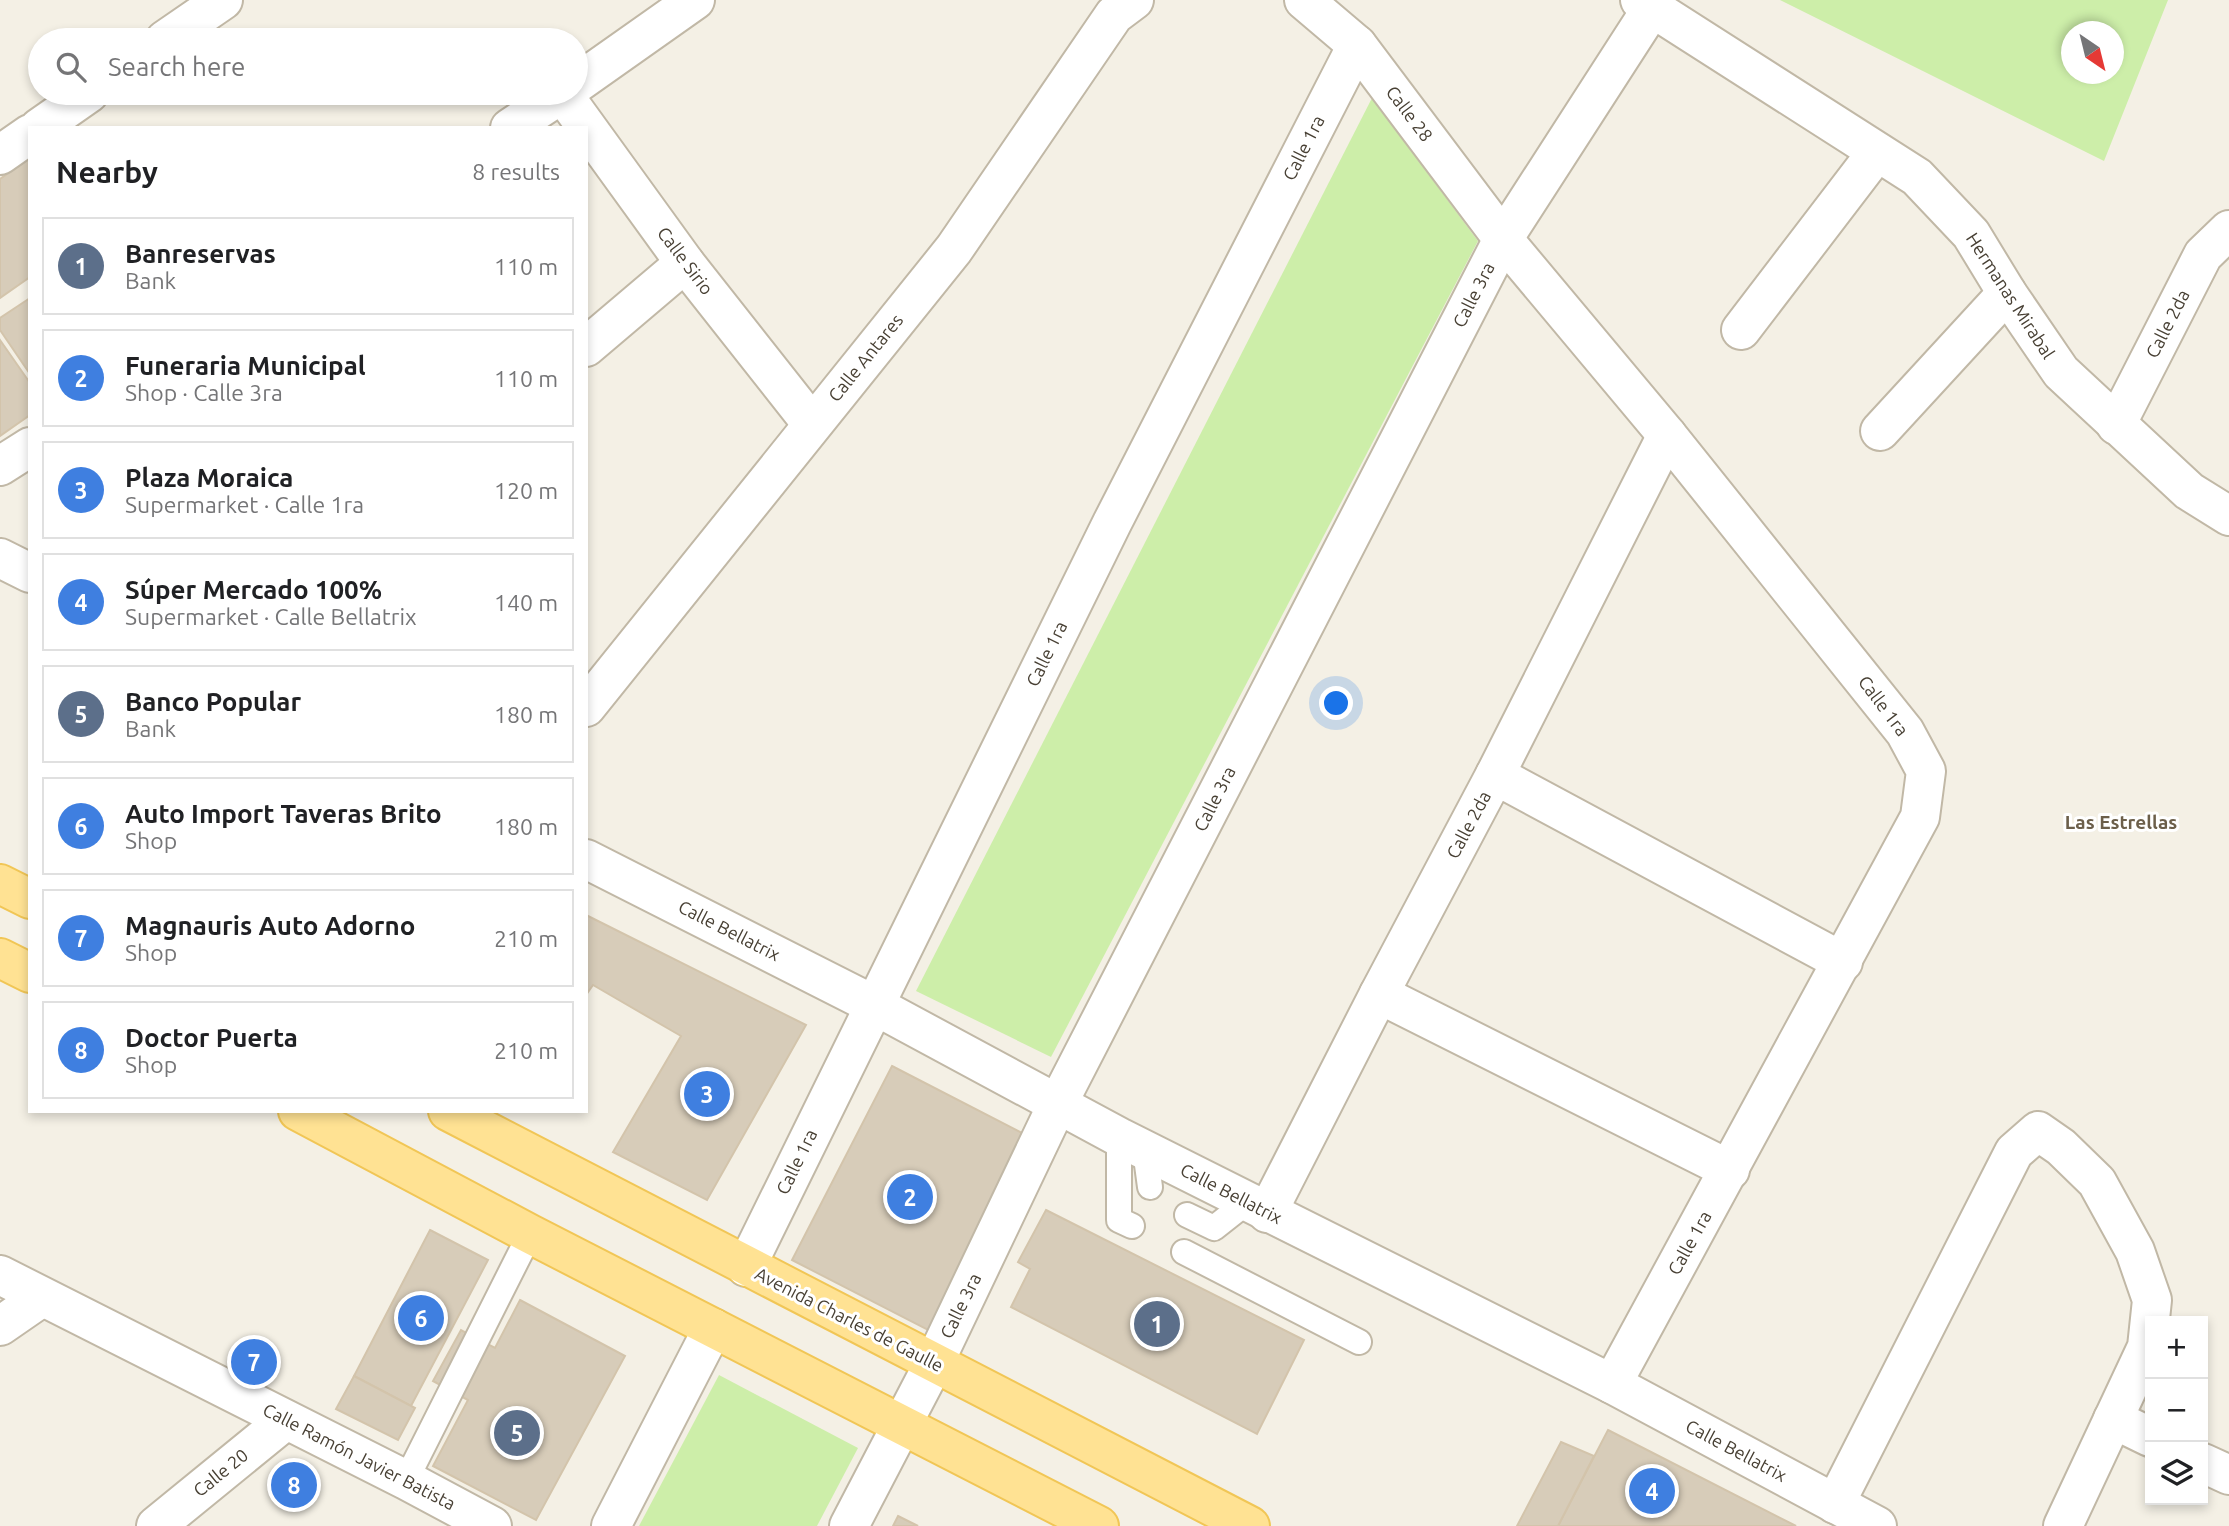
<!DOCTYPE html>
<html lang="en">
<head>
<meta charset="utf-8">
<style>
	body { margin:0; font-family:Ubuntu,sans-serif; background:#f2f2f2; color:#202124 }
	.controls { position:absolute; right:21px; bottom:21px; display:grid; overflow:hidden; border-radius:0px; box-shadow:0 4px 10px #0003 }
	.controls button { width:63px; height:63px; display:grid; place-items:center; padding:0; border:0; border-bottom:2px solid #e0e0e0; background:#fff; color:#202124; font:35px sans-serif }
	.compass { position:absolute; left:2061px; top:21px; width:63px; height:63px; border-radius:50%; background:#fff; box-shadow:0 4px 10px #0003; rotate:145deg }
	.you { position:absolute; left:1337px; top:704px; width:24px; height:24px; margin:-18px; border:5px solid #fff; border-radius:50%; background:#1a73e8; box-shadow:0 0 0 10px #1a73e833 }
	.badge { display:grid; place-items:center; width:46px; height:46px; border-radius:50%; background:#ff3a11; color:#fff; font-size:23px; font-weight:700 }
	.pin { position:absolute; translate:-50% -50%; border:4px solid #fff; box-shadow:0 2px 7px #0006 }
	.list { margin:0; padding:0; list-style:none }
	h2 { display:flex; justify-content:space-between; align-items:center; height:91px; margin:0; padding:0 28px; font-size:30px }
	h2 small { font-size:23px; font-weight:400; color:#757577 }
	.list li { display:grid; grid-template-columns:46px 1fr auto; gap:21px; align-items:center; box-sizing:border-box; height:98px; margin:0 14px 14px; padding:0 14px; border:2px solid #e0e0e0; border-radius:0px }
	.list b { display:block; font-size:26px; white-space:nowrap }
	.list p { margin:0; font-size:23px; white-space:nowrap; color:#757577 }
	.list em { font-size:23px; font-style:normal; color:#757577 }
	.icon { flex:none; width:38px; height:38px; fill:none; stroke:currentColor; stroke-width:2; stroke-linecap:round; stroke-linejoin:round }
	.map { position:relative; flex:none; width:2229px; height:1526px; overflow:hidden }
	.search { position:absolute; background:#fff; box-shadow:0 4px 10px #0003; left:28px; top:28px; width:560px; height:77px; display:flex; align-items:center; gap:18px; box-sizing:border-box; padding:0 24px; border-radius:38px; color:#757577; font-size:26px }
	.panel { position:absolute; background:#fff; box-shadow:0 4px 10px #0003; left:28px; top:126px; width:560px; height:987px; border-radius:0px }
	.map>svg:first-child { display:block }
	.green { fill:#cdeea9; fill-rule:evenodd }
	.building { fill:#d7ccb9; stroke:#d3c4ab; stroke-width:2 }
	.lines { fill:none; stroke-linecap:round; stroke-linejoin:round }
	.service-casing { stroke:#c1b8a6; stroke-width:28 }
	.minor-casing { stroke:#c1b8a6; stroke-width:42 }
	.primary-casing { stroke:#f1c656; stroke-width:42 }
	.service { stroke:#fff; stroke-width:24 }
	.minor { stroke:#fff; stroke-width:38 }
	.primary { stroke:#ffe293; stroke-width:38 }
	.labels { text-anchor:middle; stroke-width:6; stroke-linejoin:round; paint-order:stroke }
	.street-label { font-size:18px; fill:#484034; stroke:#fff }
	.neighbourhood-label { font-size:19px; font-weight:bold; fill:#6c5f4a; stroke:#fff }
</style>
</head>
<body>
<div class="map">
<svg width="2229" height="1526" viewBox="0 0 2229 1526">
	<rect width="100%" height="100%" fill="#f4f0e5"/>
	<g class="green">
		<path d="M 1780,0 L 2168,0 L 2104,161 ZM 2072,32 L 2114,32 L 2114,74 L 2072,74 Z"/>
		<polygon points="1372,98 1478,241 1051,1057 916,991"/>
		<polygon points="719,1375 858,1448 817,1526 639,1526"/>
	</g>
	<g class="building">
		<polygon points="30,158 30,277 0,298 0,179"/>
		<polygon points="30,298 30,374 0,330 0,318"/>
		<polygon points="0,340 30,383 30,415 0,436"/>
		<polygon points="586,915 806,1025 707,1200 613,1152 681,1036 593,985 586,995"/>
		<polygon points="892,1066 1024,1134 932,1332 792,1260"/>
		<polygon points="1046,1210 1304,1340 1257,1434 1011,1307 1030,1269 1018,1262"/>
		<polygon points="430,1230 488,1260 411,1406 354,1376"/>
		<polygon points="520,1300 625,1356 536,1520 433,1466 468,1400 433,1381 461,1330 495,1348"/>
		<polygon points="354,1376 415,1408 398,1440 336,1409"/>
		<polygon points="1608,1430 1796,1526 1558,1526"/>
		<polygon points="1561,1442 1594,1456 1558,1526 1517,1526"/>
		<polygon points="898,1516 918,1526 893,1526"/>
	</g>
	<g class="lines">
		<defs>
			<g id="service">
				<polyline points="1119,1137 1119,1220 1132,1226"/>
				<polyline points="1145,1150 1150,1187"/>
				<polyline points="1187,1215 1214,1228 1247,1202"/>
				<polyline points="1184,1252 1359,1342"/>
				<polyline points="406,1480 530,1234"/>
			</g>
			<g id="minor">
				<polyline points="1304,0 1357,45 1503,239 1667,435 1905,732 1926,771 1920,817 1612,1384"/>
				<polyline points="1640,0 1917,177 1971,234 2007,293 2061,372 2189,491 2229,516"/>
				<polyline points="165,40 223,0"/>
				<polyline points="576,84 695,0"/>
				<polyline points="562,93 685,263 812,424"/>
				<polyline points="39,128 89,93"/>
				<polyline points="510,128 563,93"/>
				<polyline points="0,155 30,134"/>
				<polyline points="1741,330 1877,152"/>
				<polyline points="586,347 685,263"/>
				<polyline points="2116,425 2203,255 2229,230"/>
				<polyline points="1880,431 2007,293"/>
				<polyline points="0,466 30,447"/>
				<polyline points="0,558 30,573"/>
				<polyline points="586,707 954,249 1114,15 1134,0"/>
				<polyline points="1495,775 1843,962"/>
				<polyline points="586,859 874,1005 1119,1137 1612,1384 1877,1526"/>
				<polyline points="1379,994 1730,1170"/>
				<polyline points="1267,1213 1379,994 1495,775 1667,435"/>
				<polyline points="746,1267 1112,523 1357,45"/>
				<polyline points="0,1275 406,1480 492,1526"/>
				<polyline points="0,1326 42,1297"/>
				<polyline points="2113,1419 2150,1437"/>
				<polyline points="2203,1463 2229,1475"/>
				<polyline points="1835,1504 2014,1152 2038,1131 2061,1147 2097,1182 2135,1251 2152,1300 2147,1347 2063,1526"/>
				<polyline points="156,1526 286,1420"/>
				<polyline points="611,1526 713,1328"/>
				<polyline points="849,1526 934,1363 1057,1105 1503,239 1652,8"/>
			</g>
			<g id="primary">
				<polyline points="0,884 30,899"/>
				<polyline points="0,958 30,973"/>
				<polyline points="298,1111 530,1234 1099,1526"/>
				<polyline points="448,1111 1250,1526"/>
			</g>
		</defs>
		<use href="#service" class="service-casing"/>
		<use href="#minor" class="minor-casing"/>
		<use href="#primary" class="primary-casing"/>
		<use href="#service" class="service"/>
		<use href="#minor" class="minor"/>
		<use href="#primary" class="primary"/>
	</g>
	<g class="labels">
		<g class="street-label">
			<text transform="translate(1409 114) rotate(53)" y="6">Calle 28</text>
			<text transform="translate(1304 148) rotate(-63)" y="6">Calle 1ra</text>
			<text transform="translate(685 261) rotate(53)" y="6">Calle Sirio</text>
			<text transform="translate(1474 295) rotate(-63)" y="6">Calle 3ra</text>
			<text transform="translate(2010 296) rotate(57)" y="6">Hermanas Mirabal</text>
			<text transform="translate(2168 324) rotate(-63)" y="6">Calle 2da</text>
			<text transform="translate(866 358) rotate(-51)" y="6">Calle Antares</text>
			<text transform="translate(1047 654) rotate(-64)" y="6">Calle 1ra</text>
			<text transform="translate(1883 706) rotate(53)" y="6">Calle 1ra</text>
			<text transform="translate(1215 799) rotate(-63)" y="6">Calle 3ra</text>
			<text transform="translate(1469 825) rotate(-62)" y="6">Calle 2da</text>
			<text transform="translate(729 931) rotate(27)" y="6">Calle Bellatrix</text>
			<text transform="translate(797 1162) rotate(-64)" y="6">Calle 1ra</text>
			<text transform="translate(1231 1194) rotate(27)" y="6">Calle Bellatrix</text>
			<text transform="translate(1690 1243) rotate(-61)" y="6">Calle 1ra</text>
			<text transform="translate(961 1306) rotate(-64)" y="6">Calle 3ra</text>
			<text transform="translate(849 1320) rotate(27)" y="6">Avenida Charles de Gaulle</text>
			<text transform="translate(1736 1451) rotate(28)" y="6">Calle Bellatrix</text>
			<text transform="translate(359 1457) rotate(27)" y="6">Calle Ramón Javier Batista</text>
			<text transform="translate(221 1473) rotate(-39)" y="6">Calle 20</text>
		</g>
		<g class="neighbourhood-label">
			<text x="2121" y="829">Las Estrellas</text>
		</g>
	</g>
</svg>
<div class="controls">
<button>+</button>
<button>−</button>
<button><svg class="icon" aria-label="layers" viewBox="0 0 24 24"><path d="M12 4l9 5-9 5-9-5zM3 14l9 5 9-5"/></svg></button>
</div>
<svg class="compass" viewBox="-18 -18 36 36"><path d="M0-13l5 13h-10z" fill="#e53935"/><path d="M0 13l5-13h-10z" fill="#757577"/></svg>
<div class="you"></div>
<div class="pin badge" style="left:1157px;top:1324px;background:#5c6f8a">1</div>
<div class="pin badge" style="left:910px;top:1197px;background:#3f7fe0">2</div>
<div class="pin badge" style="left:707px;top:1094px;background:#3f7fe0">3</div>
<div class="pin badge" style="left:1652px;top:1491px;background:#3f7fe0">4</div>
<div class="pin badge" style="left:517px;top:1433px;background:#5c6f8a">5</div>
<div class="pin badge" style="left:421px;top:1318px;background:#3f7fe0">6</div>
<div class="pin badge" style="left:254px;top:1362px;background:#3f7fe0">7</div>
<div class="pin badge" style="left:294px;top:1485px;background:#3f7fe0">8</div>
<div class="search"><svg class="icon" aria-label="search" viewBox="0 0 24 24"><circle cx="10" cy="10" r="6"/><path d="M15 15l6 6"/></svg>Search here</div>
<section class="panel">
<h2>Nearby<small>8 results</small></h2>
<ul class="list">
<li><span class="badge" style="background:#5c6f8a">1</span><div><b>Banreservas</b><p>Bank</p></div><em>110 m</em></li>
<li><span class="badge" style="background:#3f7fe0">2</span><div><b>Funeraria Municipal</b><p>Shop · Calle 3ra</p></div><em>110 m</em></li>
<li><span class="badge" style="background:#3f7fe0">3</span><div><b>Plaza Moraica</b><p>Supermarket · Calle 1ra</p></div><em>120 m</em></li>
<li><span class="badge" style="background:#3f7fe0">4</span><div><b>Súper Mercado 100%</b><p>Supermarket · Calle Bellatrix</p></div><em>140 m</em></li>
<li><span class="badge" style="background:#5c6f8a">5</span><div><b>Banco Popular</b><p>Bank</p></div><em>180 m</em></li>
<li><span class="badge" style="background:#3f7fe0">6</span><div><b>Auto Import Taveras Brito</b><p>Shop</p></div><em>180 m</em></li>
<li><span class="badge" style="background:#3f7fe0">7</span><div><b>Magnauris Auto Adorno</b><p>Shop</p></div><em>210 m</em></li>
<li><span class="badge" style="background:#3f7fe0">8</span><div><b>Doctor Puerta</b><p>Shop</p></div><em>210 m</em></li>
</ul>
</section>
</div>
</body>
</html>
